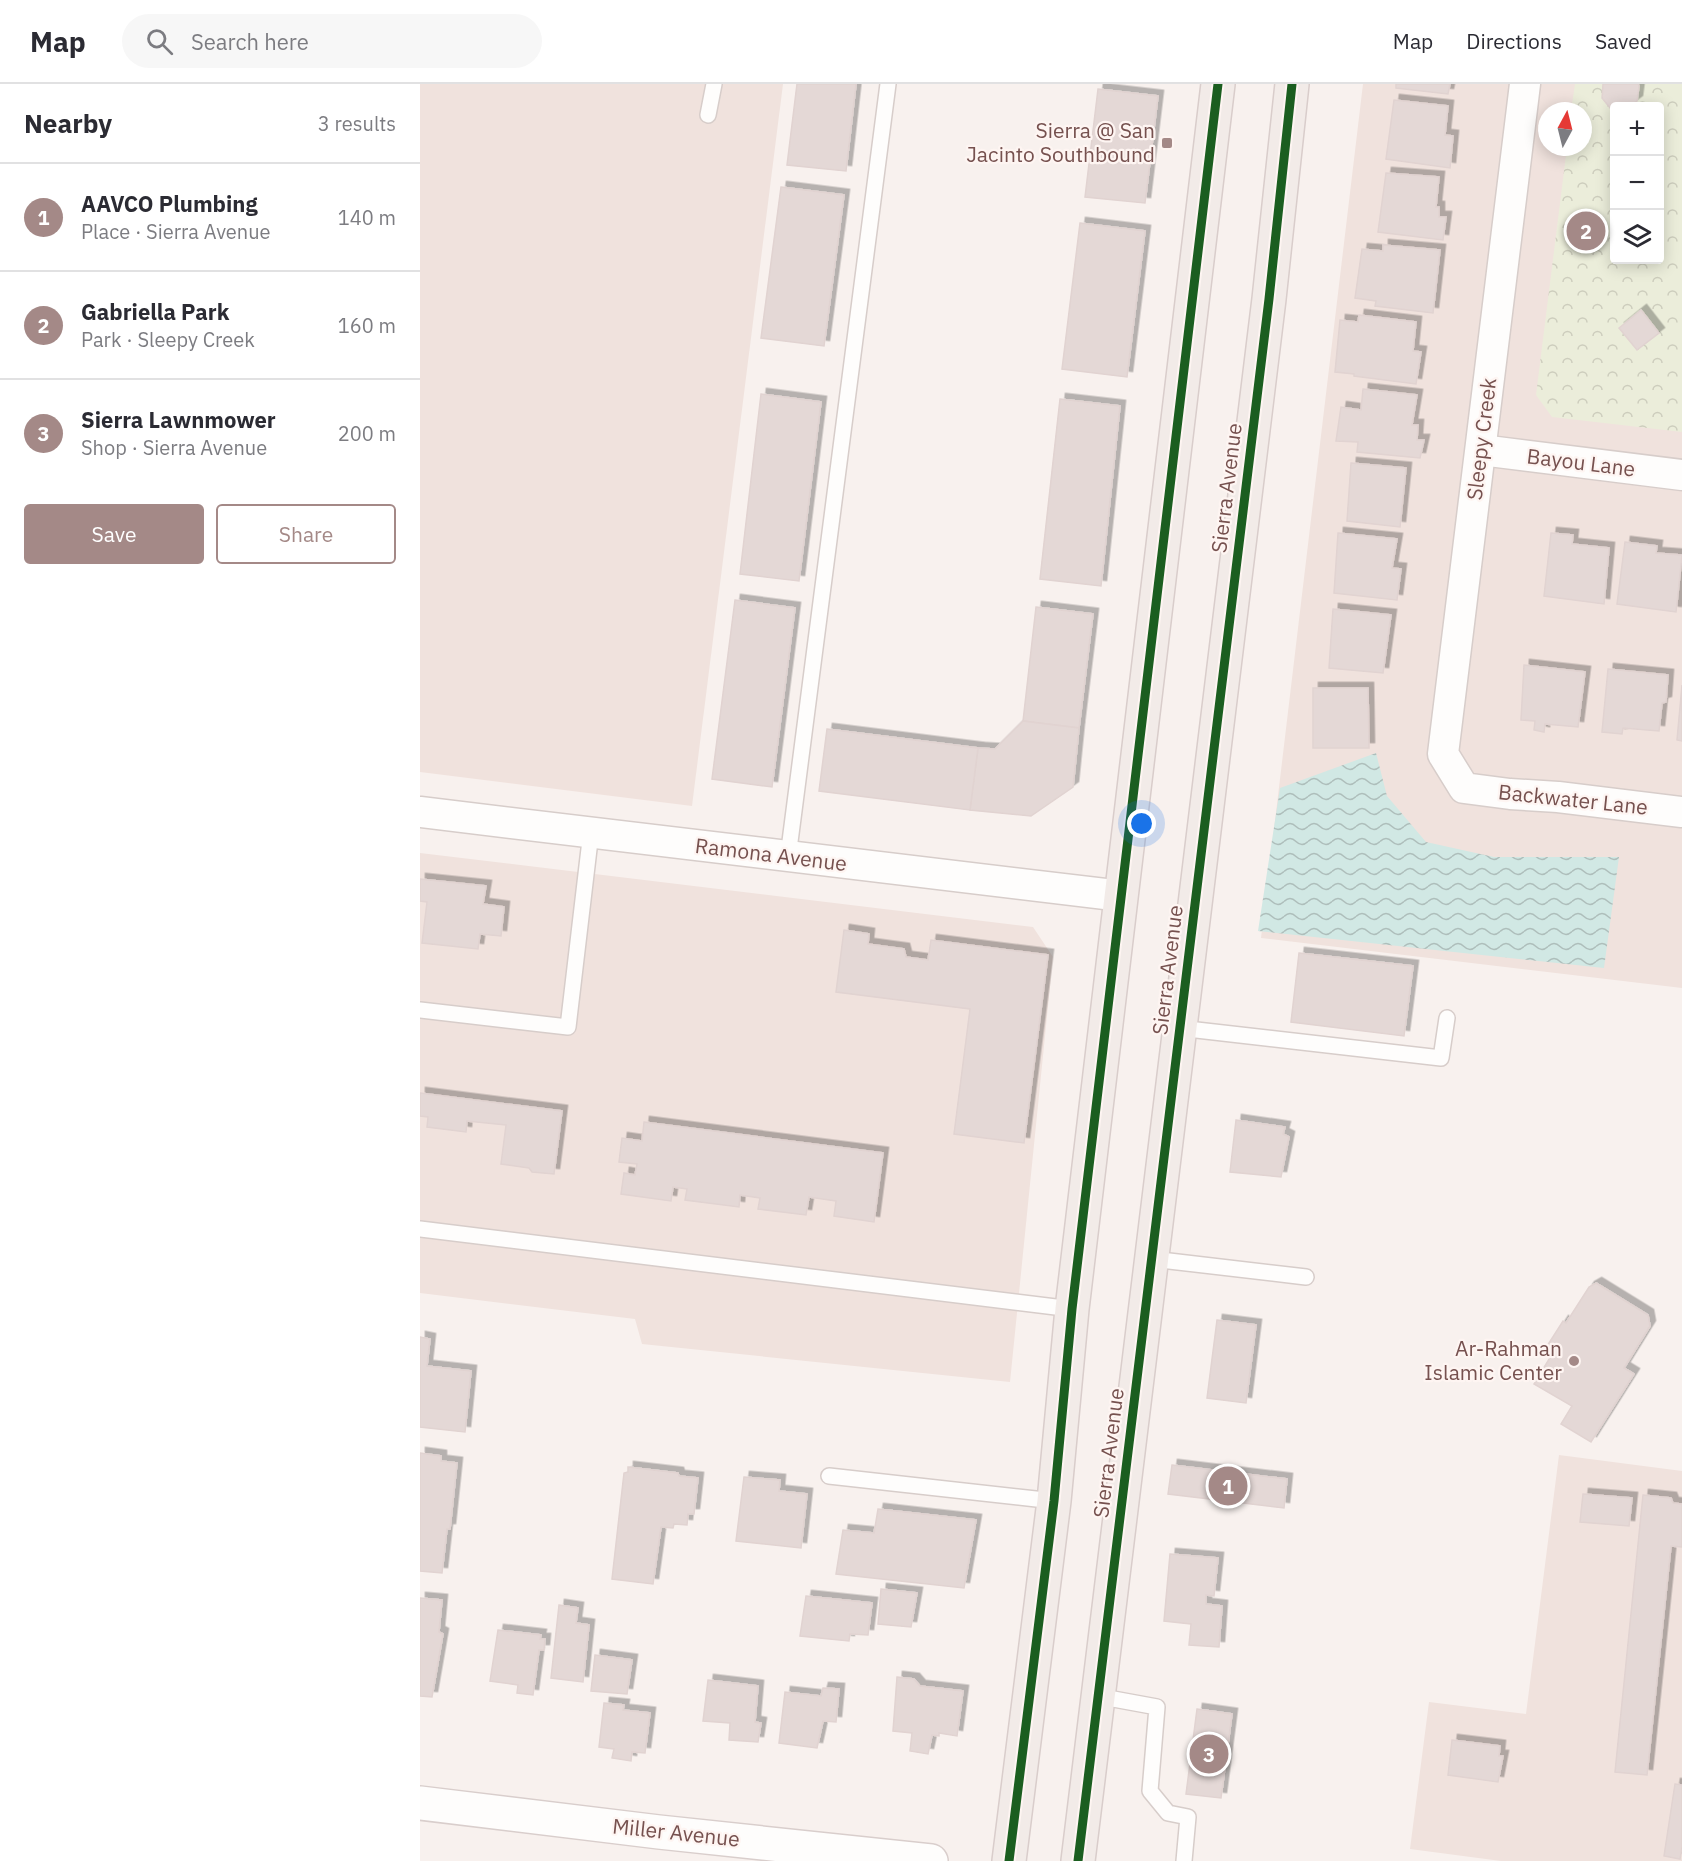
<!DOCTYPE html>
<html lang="en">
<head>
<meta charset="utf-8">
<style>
	body { margin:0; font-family:"IBM Plex Sans",sans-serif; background:#f7f7f7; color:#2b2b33 }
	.controls { position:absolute; right:18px; top:18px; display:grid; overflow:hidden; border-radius:6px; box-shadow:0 3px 15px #0003 }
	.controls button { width:54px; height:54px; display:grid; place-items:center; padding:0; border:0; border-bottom:2px solid #e1e1e2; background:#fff; color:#2b2b33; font:30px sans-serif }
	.compass { position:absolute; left:1118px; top:18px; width:54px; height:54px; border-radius:50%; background:#fff; box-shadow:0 3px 15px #0003; rotate:7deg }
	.you { position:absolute; left:722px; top:740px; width:21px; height:21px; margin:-15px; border:4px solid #fff; border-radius:50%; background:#1a73e8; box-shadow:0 0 0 9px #1a73e833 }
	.badge { display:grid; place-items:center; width:39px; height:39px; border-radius:50%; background:#a48987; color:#fff; font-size:20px; font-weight:700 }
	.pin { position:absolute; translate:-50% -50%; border:3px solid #fff; box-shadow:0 2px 6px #0006 }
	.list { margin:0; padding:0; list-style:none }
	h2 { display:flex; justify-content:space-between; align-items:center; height:78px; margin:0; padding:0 24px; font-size:26px }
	h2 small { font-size:20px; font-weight:400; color:#7c7c81 }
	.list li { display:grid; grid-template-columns:39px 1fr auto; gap:18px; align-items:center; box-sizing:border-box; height:108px; padding:0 24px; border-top:2px solid #e1e1e2 }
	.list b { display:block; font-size:22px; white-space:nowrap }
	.list p { margin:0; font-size:20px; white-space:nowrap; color:#7c7c81 }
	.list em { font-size:20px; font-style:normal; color:#7c7c81 }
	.actions { display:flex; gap:12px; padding:18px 24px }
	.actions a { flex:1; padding:14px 0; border:2px solid #a48987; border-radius:6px; text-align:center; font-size:21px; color:#a48987 }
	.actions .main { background:#a48987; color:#fff }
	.icon { flex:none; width:33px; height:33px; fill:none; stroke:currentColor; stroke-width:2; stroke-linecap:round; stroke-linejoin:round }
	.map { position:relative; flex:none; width:1262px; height:1777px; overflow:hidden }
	header { display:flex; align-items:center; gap:36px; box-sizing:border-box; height:84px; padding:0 30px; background:#fff; border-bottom:2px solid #e1e1e2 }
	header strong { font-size:28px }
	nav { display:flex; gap:33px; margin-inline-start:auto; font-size:21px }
	.search { width:420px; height:54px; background:#f7f7f7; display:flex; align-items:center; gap:15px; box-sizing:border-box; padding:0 21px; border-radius:33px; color:#7c7c81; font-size:22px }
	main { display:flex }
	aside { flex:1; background:#fff }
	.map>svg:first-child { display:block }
	.residential { fill:#f0e2dd; fill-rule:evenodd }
	.park { fill:url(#park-crowns); fill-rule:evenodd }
	.water { fill:url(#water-waves) }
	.building { fill:#e4d8d6; stroke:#e1d3d1; stroke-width:1.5; filter:url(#shadow) }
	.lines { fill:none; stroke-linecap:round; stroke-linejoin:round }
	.lane-casing { stroke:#d7cdca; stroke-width:18 }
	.street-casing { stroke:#d7cdca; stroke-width:33 }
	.secondary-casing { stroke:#d9cecc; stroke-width:36 }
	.primary-casing { stroke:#d9cdcb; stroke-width:36 }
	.lane { stroke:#fefdfc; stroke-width:15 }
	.street { stroke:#fefdfc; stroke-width:30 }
	.secondary { stroke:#fefdfc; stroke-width:33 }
	.primary { stroke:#f2ebe8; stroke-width:33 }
	.cycleway-casing { stroke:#fef5f2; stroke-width:13 }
	.cycleway { stroke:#1b5e20; stroke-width:9 }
	.poi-dot { fill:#a48987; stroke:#fef5f2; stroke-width:2 }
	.labels { text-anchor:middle; stroke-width:4.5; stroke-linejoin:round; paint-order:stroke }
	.poi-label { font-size:21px; fill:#76514f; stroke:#fef5f2; text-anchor:end }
	.street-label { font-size:21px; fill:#76514f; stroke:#fef5f2 }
</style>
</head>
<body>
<header>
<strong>Map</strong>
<div class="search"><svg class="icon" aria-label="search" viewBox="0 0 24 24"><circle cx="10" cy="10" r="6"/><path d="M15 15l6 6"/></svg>Search here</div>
<nav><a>Map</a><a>Directions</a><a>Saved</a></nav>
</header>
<main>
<aside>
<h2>Nearby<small>3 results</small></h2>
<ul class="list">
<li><span class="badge">1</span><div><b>AAVCO Plumbing</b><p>Place · Sierra Avenue</p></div><em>140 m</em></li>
<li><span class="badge">2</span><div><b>Gabriella Park</b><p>Park · Sleepy Creek</p></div><em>160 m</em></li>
<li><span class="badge">3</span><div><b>Sierra Lawnmower</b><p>Shop · Sierra Avenue</p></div><em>200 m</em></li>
</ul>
<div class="actions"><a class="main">Save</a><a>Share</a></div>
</aside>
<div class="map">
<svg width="1262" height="1777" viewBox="0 0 1262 1777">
	<defs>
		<pattern id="park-crowns" width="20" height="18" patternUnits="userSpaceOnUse" patternTransform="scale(1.5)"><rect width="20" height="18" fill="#ebedda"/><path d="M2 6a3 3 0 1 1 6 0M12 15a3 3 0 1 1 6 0" fill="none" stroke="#cdcdbd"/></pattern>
		<pattern id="water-waves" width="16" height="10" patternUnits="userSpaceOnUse" patternTransform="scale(1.5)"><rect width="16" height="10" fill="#d1e8e4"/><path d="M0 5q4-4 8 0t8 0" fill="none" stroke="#aebebb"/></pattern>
		<filter id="shadow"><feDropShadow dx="5.5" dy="-5.5" stdDeviation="0" flood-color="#0004"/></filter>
	</defs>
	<rect width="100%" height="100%" fill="#f8f1ee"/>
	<g class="residential">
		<polygon points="0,0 363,0 272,722 0,688"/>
		<path d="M 943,0 L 1262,0 L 1262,904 L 841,854 ZM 1194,22 L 1240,22 L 1240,176 L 1194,176 ZM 1127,27 L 1163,27 L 1163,63 L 1127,63 Z"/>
		<polygon points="0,769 613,843 633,873 590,1298 222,1260 215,1235 0,1209"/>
		<polygon points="1139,1371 1262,1387 1262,1777 1081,1777 990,1765 1009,1618 1106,1630"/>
	</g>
	<path class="park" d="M 1155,0 L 1262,0 L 1262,348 L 1132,333 L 1116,311 L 1147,63 L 1163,63 L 1163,27 L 1151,27 ZM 1194,22 L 1240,22 L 1240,176 L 1194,176 Z"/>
	<polygon class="water" points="956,669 967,712 1006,758 1074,773 1199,773 1184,884 838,847 860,704"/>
	<g class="building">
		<polygon points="377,0 436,0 426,87 367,81"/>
		<polygon points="976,0 1030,0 1028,10 976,4"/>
		<polygon points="1183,0 1218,0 1219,2 1217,17 1210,22 1194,22 1194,26 1191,25 1182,14"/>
		<polygon points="678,5 738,12 725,119 665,113"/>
		<polygon points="974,16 1028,22 1025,51 1033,52 1030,84 966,75"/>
		<polygon points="966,89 1019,93 1016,123 1019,123 1019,133 1026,133 1023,156 958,148"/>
		<polygon points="361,103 424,111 404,262 341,254"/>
		<polygon points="660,139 725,147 707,293 642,285"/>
		<polygon points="963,161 1020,166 1013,229 955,222 956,217 935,214 942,165 963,167"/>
		<polygon points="1221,226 1239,249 1217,266 1199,244"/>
		<polygon points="939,231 996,238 993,267 1001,268 996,300 934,292 934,290 915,288 920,236 938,238"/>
		<polygon points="943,305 997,311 992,341 998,341 997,356 1004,356 1000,374 937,368 938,358 916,357 921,323 941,326"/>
		<polygon points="341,310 401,318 379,497 320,490"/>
		<polygon points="640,315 700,322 681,502 620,495"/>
		<polygon points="931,379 986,384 980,443 927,437"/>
		<polygon points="918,449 977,455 972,484 981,485 977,516 914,509"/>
		<polygon points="1131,449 1153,451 1152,460 1189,464 1184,520 1124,512"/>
		<polygon points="1205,458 1237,462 1236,469 1262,471 1256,528 1197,520"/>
		<polygon points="315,516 375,524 352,703 292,695"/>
		<polygon points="616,523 673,530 659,644 603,637"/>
		<polygon points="913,525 971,531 963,589 909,584"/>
		<polygon points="1104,581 1165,588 1158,643 1125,640 1124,648 1114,646 1115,637 1101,636"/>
		<polygon points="1188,585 1248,591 1246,618 1242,619 1239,647 1203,644 1202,650 1182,648"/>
		<polygon points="1262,601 1262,657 1257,656"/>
		<polygon points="893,604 948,604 949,664 893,664"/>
		<polygon points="603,637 659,644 653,703 611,732 550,726 558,664 575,665"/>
		<polygon points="407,645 558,664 550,726 399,707"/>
		<polygon points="0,795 66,802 63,820 84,823 81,852 60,850 58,865 2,859 7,818 0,817"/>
		<polygon points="424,846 449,850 448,860 484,865 486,873 508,876 511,856 628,871 604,1059 534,1050 550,925 416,908"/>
		<polygon points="879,869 993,882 984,952 871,938"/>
		<polygon points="0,1009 142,1027 134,1090 112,1088 109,1084 81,1080 86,1041 47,1037 46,1048 7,1043 8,1033 0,1032"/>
		<polygon points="816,1036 865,1043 863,1050 869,1053 861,1093 810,1088"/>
		<polygon points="224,1038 463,1069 454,1138 414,1132 416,1117 389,1113 386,1131 338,1125 340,1114 320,1111 319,1123 265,1116 267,1105 253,1103 251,1117 201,1110 204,1089 215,1091 217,1080 199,1078 202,1054 222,1057"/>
		<polygon points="1176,1199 1228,1231 1230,1242 1204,1284 1214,1290 1171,1358 1141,1340 1152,1322 1114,1300 1134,1267 1127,1262 1143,1237 1146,1239 1169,1203"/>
		<polygon points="797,1236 836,1241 826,1319 787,1314"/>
		<polygon points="0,1253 10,1255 7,1282 51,1287 45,1348 0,1343"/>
		<polygon points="0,1369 21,1372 21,1377 37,1379 30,1445 27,1445 22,1489 0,1487"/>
		<polygon points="752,1381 867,1395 864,1424 748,1410"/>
		<polygon points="208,1383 258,1389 259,1392 278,1394 274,1430 268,1430 267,1441 254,1440 253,1444 241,1443 233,1500 192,1495 204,1389 208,1388"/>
		<polygon points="324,1393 360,1396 359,1407 387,1410 381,1464 316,1457"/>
		<polygon points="1163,1410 1212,1414 1209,1442 1160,1438"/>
		<polygon points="1223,1411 1251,1414 1253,1419 1262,1420 1262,1463 1251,1462 1227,1691 1195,1688"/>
		<polygon points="458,1425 556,1436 544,1504 416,1490 423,1446 454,1449"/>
		<polygon points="750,1470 798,1474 794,1512 786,1511 786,1520 802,1522 799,1563 769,1561 771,1540 744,1537"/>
		<polygon points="461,1505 497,1509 491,1543 458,1540"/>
		<polygon points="386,1512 452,1519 448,1551 430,1550 429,1557 380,1552"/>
		<polygon points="0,1514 22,1516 19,1548 23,1550 12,1613 0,1612"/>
		<polygon points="139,1521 158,1524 156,1539 169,1541 163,1598 131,1594"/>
		<polygon points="78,1546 121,1551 120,1555 125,1555 124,1566 119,1566 113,1611 97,1609 98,1601 70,1597"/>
		<polygon points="175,1571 212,1576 207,1610 171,1607"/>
		<polygon points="477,1593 494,1595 500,1602 543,1607 537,1652 519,1649 519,1652 512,1651 508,1670 490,1667 492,1649 473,1647"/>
		<polygon points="288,1596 338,1602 335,1638 341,1639 338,1658 309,1656 310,1639 283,1637"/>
		<polygon points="403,1604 419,1605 416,1638 403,1637 397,1664 359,1659 365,1608 401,1612"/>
		<polygon points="184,1619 204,1621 203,1626 230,1629 225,1669 212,1668 211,1677 192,1674 194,1665 179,1663"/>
		<polygon points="777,1625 812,1630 801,1714 766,1710"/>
		<polygon points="1032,1656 1080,1662 1079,1672 1083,1672 1078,1698 1028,1691"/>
		<polygon points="1255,1700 1262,1701 1262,1763 1260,1775 1244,1772"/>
	</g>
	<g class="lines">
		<defs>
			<g id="lane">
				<polyline points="288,31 294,0"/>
				<polyline points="368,773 468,0"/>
				<polyline points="0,926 148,943 171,748"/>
				<polyline points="759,944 1021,974 1027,934"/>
				<polyline points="0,1145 652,1225"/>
				<polyline points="732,1175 886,1193"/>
				<polyline points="409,1392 634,1417"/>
				<polyline points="677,1612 737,1623 730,1707 748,1729 768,1733 764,1777"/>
			</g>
			<g id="street">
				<polyline points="1105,0 1023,670 1044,704 1090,710 1138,713 1262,728"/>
				<polyline points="1061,366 1262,391"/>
				<polyline points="0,728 702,812"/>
			</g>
			<polyline id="secondary" points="0,1719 239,1748 511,1777"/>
			<g id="primary">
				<polyline points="589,1777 634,1417 652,1225 798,0"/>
				<polyline points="658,1777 849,215 872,0"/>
			</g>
		</defs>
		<use href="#lane" class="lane-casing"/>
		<use href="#street" class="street-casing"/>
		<use href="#secondary" class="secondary-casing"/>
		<use href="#primary" class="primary-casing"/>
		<use href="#lane" class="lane"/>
		<use href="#street" class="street"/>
		<use href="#secondary" class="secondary"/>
		<use href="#primary" class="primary"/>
		<defs>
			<g id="cycleway">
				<polyline points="589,1777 634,1417 652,1225 798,0"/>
				<polyline points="658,1777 849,215 872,0"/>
			</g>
		</defs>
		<use href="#cycleway" class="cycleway-casing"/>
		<use href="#cycleway" class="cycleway"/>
	</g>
	<g class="poi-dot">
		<rect x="741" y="53" width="12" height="12" rx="3"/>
		<circle cx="1154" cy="1277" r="6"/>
	</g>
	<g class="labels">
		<g class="poi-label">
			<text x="735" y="54">Sierra @ San<tspan x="735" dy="24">Jacinto Southbound</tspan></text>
			<text x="1142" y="1272">Ar-Rahman<tspan x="1142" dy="24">Islamic Center</tspan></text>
		</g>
		<g class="street-label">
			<text transform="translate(1062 355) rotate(-83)" y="7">Sleepy Creek</text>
			<text transform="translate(1161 379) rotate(7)" y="7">Bayou Lane</text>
			<text transform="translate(807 404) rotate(-83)" y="7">Sierra Avenue</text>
			<text transform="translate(1153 716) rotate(6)" y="7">Backwater Lane</text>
			<text transform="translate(351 771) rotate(7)" y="7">Ramona Avenue</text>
			<text transform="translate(748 886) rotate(-83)" y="7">Sierra Avenue</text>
			<text transform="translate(689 1369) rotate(-83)" y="7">Sierra Avenue</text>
			<text transform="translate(256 1749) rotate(6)" y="7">Miller Avenue</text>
		</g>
	</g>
</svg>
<div class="controls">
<button>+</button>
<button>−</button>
<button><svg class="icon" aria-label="layers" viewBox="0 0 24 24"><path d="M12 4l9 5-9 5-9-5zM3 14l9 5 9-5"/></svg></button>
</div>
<svg class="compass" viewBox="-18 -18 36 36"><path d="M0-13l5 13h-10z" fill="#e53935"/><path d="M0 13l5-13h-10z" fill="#7c7c81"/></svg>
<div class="you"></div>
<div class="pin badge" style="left:808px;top:1402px">1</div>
<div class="pin badge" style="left:1166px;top:147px">2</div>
<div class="pin badge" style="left:789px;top:1670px">3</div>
</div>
</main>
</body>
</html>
